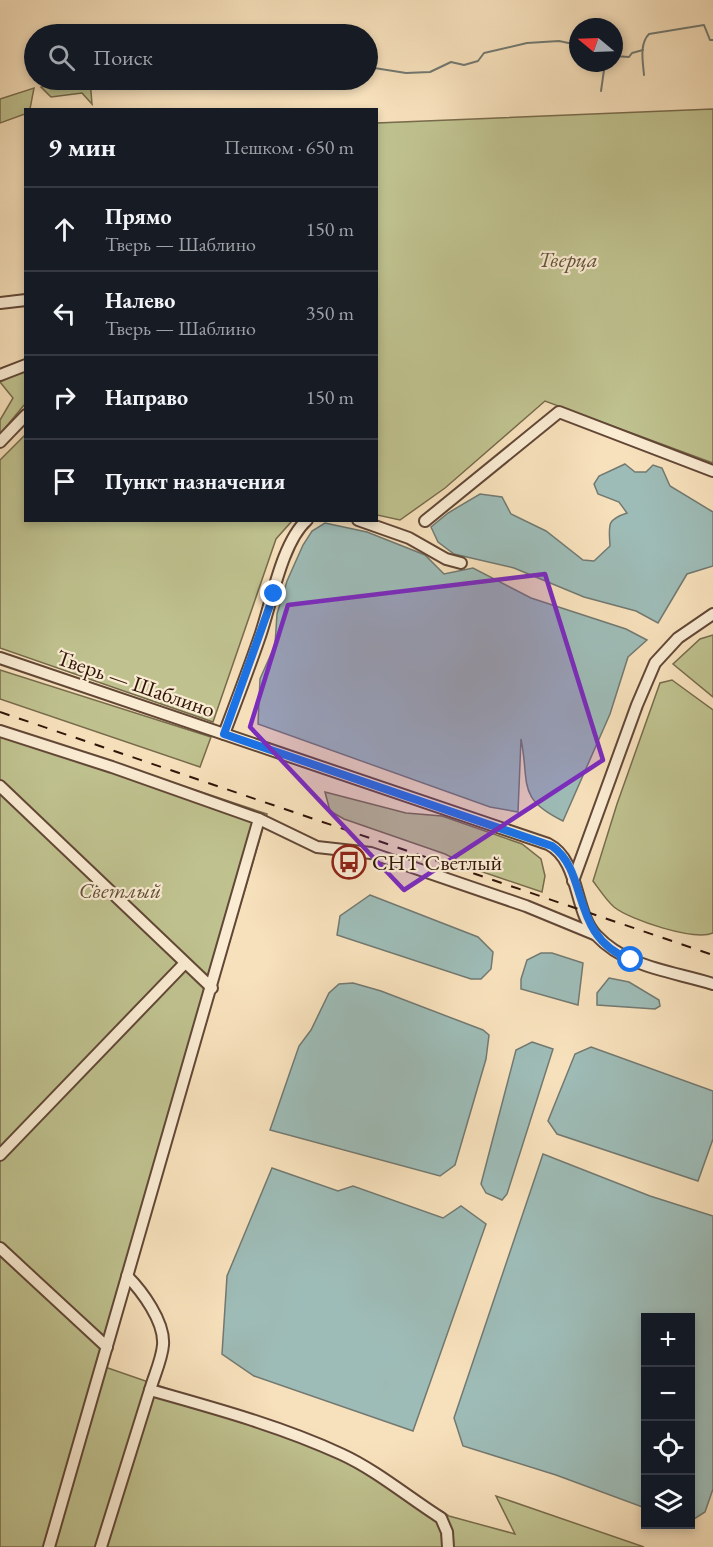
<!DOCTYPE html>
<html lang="ru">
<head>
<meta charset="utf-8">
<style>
	body { margin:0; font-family:"EB Garamond",serif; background:#242831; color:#f1f3f6 }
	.controls { position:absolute; right:18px; bottom:18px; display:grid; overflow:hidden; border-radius:0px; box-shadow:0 3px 9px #0003 }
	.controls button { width:54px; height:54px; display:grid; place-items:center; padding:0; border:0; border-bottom:2px solid #363941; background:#171b24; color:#f1f3f6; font:30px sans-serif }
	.compass { position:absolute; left:569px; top:18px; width:54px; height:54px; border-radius:50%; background:#171b24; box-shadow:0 3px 9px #0003; rotate:289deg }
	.stop { position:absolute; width:18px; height:18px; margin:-14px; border:4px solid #1a73e8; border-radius:50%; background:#fff }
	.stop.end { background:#1a73e8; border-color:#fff; box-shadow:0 2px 6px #0008 }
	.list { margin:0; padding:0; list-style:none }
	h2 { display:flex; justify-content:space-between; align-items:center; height:78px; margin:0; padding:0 24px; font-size:26px }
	h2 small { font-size:20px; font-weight:400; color:#9ea1a6 }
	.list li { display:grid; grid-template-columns:39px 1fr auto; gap:18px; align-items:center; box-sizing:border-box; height:84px; padding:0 24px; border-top:2px solid #363941 }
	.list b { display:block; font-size:22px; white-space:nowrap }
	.list p { margin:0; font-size:20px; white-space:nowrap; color:#9ea1a6 }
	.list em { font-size:20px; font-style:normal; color:#9ea1a6 }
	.icon { flex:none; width:33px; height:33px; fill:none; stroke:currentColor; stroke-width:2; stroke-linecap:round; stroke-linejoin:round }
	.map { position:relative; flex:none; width:713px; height:1547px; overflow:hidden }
	.search { position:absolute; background:#171b24; box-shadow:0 3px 9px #0003; left:24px; top:24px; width:354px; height:66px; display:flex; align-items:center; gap:15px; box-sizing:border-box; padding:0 21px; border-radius:33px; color:#9ea1a6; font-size:22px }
	.panel { position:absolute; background:#171b24; box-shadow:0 3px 9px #0003; left:24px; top:108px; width:354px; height:414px; border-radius:0px }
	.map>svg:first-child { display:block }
	.green { fill:#bfc28f; stroke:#786b4c; stroke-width:1.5 }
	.water { fill:#9ebcb7; stroke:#727971; stroke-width:1.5 }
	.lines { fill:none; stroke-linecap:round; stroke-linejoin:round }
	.stream { stroke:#727971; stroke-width:2 }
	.minor-casing { stroke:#624736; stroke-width:14 }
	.minor { stroke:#faecd3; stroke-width:10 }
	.rail { stroke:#311409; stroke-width:2; stroke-dasharray:10 10; stroke-linecap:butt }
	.route { stroke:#1a73e8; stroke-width:8 }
	.marked { fill:#7b2cbf; fill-opacity:0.2; stroke:#7b2cbf; stroke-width:4.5; stroke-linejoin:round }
	.labels { text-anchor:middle; stroke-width:4.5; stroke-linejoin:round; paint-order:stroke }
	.park-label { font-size:22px; font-style:italic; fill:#635138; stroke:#faecd3 }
	.street-label { font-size:22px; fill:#311409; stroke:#faecd3 }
	.poi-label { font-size:22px; fill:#311409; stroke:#faecd3; text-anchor:start }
</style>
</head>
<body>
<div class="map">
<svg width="713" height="1547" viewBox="0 0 713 1547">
	<rect width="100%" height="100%" fill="#f7e1bc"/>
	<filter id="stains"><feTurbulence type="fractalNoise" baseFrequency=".00333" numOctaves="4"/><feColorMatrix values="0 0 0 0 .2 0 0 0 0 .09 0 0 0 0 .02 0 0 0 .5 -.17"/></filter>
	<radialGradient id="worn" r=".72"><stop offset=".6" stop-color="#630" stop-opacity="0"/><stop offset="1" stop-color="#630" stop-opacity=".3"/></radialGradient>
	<g class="green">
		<polygon points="65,80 90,80 92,104 82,93 51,97 41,87"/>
		<polygon points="34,88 30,109 26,110 25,114 0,123 0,99"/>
		<polygon points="713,109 713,463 545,401 445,488 400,520 377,515 377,123"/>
		<polygon points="25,369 25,404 0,434 0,420 13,398 0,382"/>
		<polygon points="25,435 26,520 292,521 276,539 213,722 0,648 0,460"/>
		<polygon points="713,635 713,697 673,664 700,639"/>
		<polygon points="0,670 211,737 200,767 0,699"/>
		<path d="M 672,680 L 713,710 L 713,933 C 694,941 630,920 614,907 C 606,900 599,889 593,881 L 617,804 L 660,683 Z"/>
		<polygon points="0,725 267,814 105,1367 339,1448 449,1516 515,1534 496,1496 644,1547 0,1547"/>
		<polygon points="325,792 406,813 442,816 522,844 541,859 545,876 542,892 477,870 445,854 344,819 330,811"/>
	</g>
	<g class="water">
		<path d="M 625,464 L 635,472 L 646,472 L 653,465 L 662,468 L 670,486 L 713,512 L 713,566 L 687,574 L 658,623 L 636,611 L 584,597 L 514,568 L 454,554 L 438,542 L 431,527 L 448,513 L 480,494 L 502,497 L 511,514 L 546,531 L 583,560 L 594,561 L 610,546 C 609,525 606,520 627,513 L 619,502 L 598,494 L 594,484 L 599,476 Z"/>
		<path d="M 325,523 L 367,532 L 425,555 L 444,574 L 473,568 L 531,598 L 626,629 L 647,640 L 628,657 L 610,714 L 563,821 C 516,798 530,784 521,739 L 518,812 L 490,807 L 258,724 L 260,679 L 275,645 L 277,614 L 287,581 L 303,545 L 312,531 Z"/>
		<polygon points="370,895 478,937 493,952 491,969 481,979 471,979 337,935 340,916"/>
		<polygon points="541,953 552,953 583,963 578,1005 521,989 521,979 527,960"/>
		<polygon points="609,978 629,982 659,1000 660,1006 655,1009 597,1005 597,993"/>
		<polygon points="353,983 381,991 483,1030 489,1035 486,1059 455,1165 440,1176 270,1130 299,1046 311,1030 329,993 339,984"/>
		<polygon points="532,1042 553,1049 507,1194 502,1200 486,1193 481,1184 516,1050"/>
		<polygon points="591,1047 713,1091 713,1139 698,1181 557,1134 548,1121 575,1054"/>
		<polygon points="543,1154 650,1196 713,1216 713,1489 705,1512 691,1521 690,1318 646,1318 645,1508 556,1475 463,1446 454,1418"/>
		<polygon points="272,1168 338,1191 353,1186 443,1218 461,1206 486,1224 413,1431 254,1376 222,1354 227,1276"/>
	</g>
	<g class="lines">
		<g class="stream">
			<polyline points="614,56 629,57 632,53 643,50"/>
			<polyline points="368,67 406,73 430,72 451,62 464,65 478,61 484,53 527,43 559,41 578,45"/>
			<path d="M 644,75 C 643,62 639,44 649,34 L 704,25 L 710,40 L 713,40"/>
			<polyline points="108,84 109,80"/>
			<polyline points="601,91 605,63"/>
		</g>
		<defs>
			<g id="minor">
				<polyline points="0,303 26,300"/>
				<polyline points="0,375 26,365"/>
				<polyline points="0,442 26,415"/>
				<polyline points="358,520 409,538 446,559 461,563"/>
				<polyline points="425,521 559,412 713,471"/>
				<path d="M 0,658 L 548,844 C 580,860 574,912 596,935 C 627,968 672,971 713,984"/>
				<polyline points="0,731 112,767 259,819 317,847 371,853 526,906 594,934"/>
				<path d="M 224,734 C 236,702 248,671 259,639 C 271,606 281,543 307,520"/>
				<polyline points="0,786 212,988"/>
				<polyline points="573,881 637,705 655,663 678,638 713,614"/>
				<polyline points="0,1155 185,963"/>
				<polyline points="0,1248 107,1347"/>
				<path d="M 127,1276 C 142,1291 165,1322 163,1345 C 162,1359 154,1376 150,1390 C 214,1408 280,1426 341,1454 C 376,1470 408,1497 441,1518 L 447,1532 L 448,1547"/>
				<polyline points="49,1547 259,819"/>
				<polyline points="101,1547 150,1390"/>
			</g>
		</defs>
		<use href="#minor" class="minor-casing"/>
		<use href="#minor" class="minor"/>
		<polyline class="rail" points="0,712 713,955"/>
	</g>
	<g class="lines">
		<path class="route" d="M 274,594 L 224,734 L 552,846 C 590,873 569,936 631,960"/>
	</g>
	<path class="marked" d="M 545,574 L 603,760 L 404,890 L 250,727 L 288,605 Z"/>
	<defs>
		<symbol id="bus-ring" viewBox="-11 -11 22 22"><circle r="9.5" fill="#faecd3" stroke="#8f2418" stroke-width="1.5"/><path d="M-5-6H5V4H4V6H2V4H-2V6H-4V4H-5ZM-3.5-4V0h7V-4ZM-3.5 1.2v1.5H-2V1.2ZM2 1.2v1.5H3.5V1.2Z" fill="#8f2418"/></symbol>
	</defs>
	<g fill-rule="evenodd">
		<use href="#bus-ring" x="330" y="843" width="38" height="38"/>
	</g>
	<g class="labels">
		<g class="park-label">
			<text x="568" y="267">Тверца</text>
			<text x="120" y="898">Светлый</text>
		</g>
		<g class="street-label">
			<text transform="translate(136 683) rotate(19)" y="8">Тверь — Шаблино</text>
		</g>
		<g class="poi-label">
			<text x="372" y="870">СНТ Светлый</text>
		</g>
	</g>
	<rect width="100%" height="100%" filter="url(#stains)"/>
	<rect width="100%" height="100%" fill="url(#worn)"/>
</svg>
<div class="controls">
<button>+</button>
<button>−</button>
<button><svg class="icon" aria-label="locate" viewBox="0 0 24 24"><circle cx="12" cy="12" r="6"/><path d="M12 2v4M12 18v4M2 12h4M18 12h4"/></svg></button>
<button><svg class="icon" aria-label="layers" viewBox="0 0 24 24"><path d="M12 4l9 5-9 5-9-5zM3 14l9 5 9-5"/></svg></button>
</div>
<svg class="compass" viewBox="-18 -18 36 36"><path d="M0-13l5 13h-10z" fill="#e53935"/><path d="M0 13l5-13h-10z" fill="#9ea1a6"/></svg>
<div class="stop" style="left:631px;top:960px"></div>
<div class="stop end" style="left:274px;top:594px"></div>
<div class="search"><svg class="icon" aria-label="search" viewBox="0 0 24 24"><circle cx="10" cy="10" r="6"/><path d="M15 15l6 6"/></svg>Поиск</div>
<section class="panel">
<h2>9 мин<small>Пешком · 650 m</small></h2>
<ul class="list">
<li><svg class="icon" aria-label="ahead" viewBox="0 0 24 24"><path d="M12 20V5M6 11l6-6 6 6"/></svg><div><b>Прямо</b><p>Тверь — Шаблино</p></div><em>150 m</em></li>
<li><svg class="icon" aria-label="left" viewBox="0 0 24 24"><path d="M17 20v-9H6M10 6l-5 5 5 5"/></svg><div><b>Налево</b><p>Тверь — Шаблино</p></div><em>350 m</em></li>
<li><svg class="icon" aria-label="right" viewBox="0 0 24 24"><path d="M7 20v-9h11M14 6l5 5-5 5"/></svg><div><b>Направо</b></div><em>150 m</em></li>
<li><svg class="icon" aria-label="arrive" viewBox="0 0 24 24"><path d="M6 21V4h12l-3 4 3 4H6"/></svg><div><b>Пункт назначения</b></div></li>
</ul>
</section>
</div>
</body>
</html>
